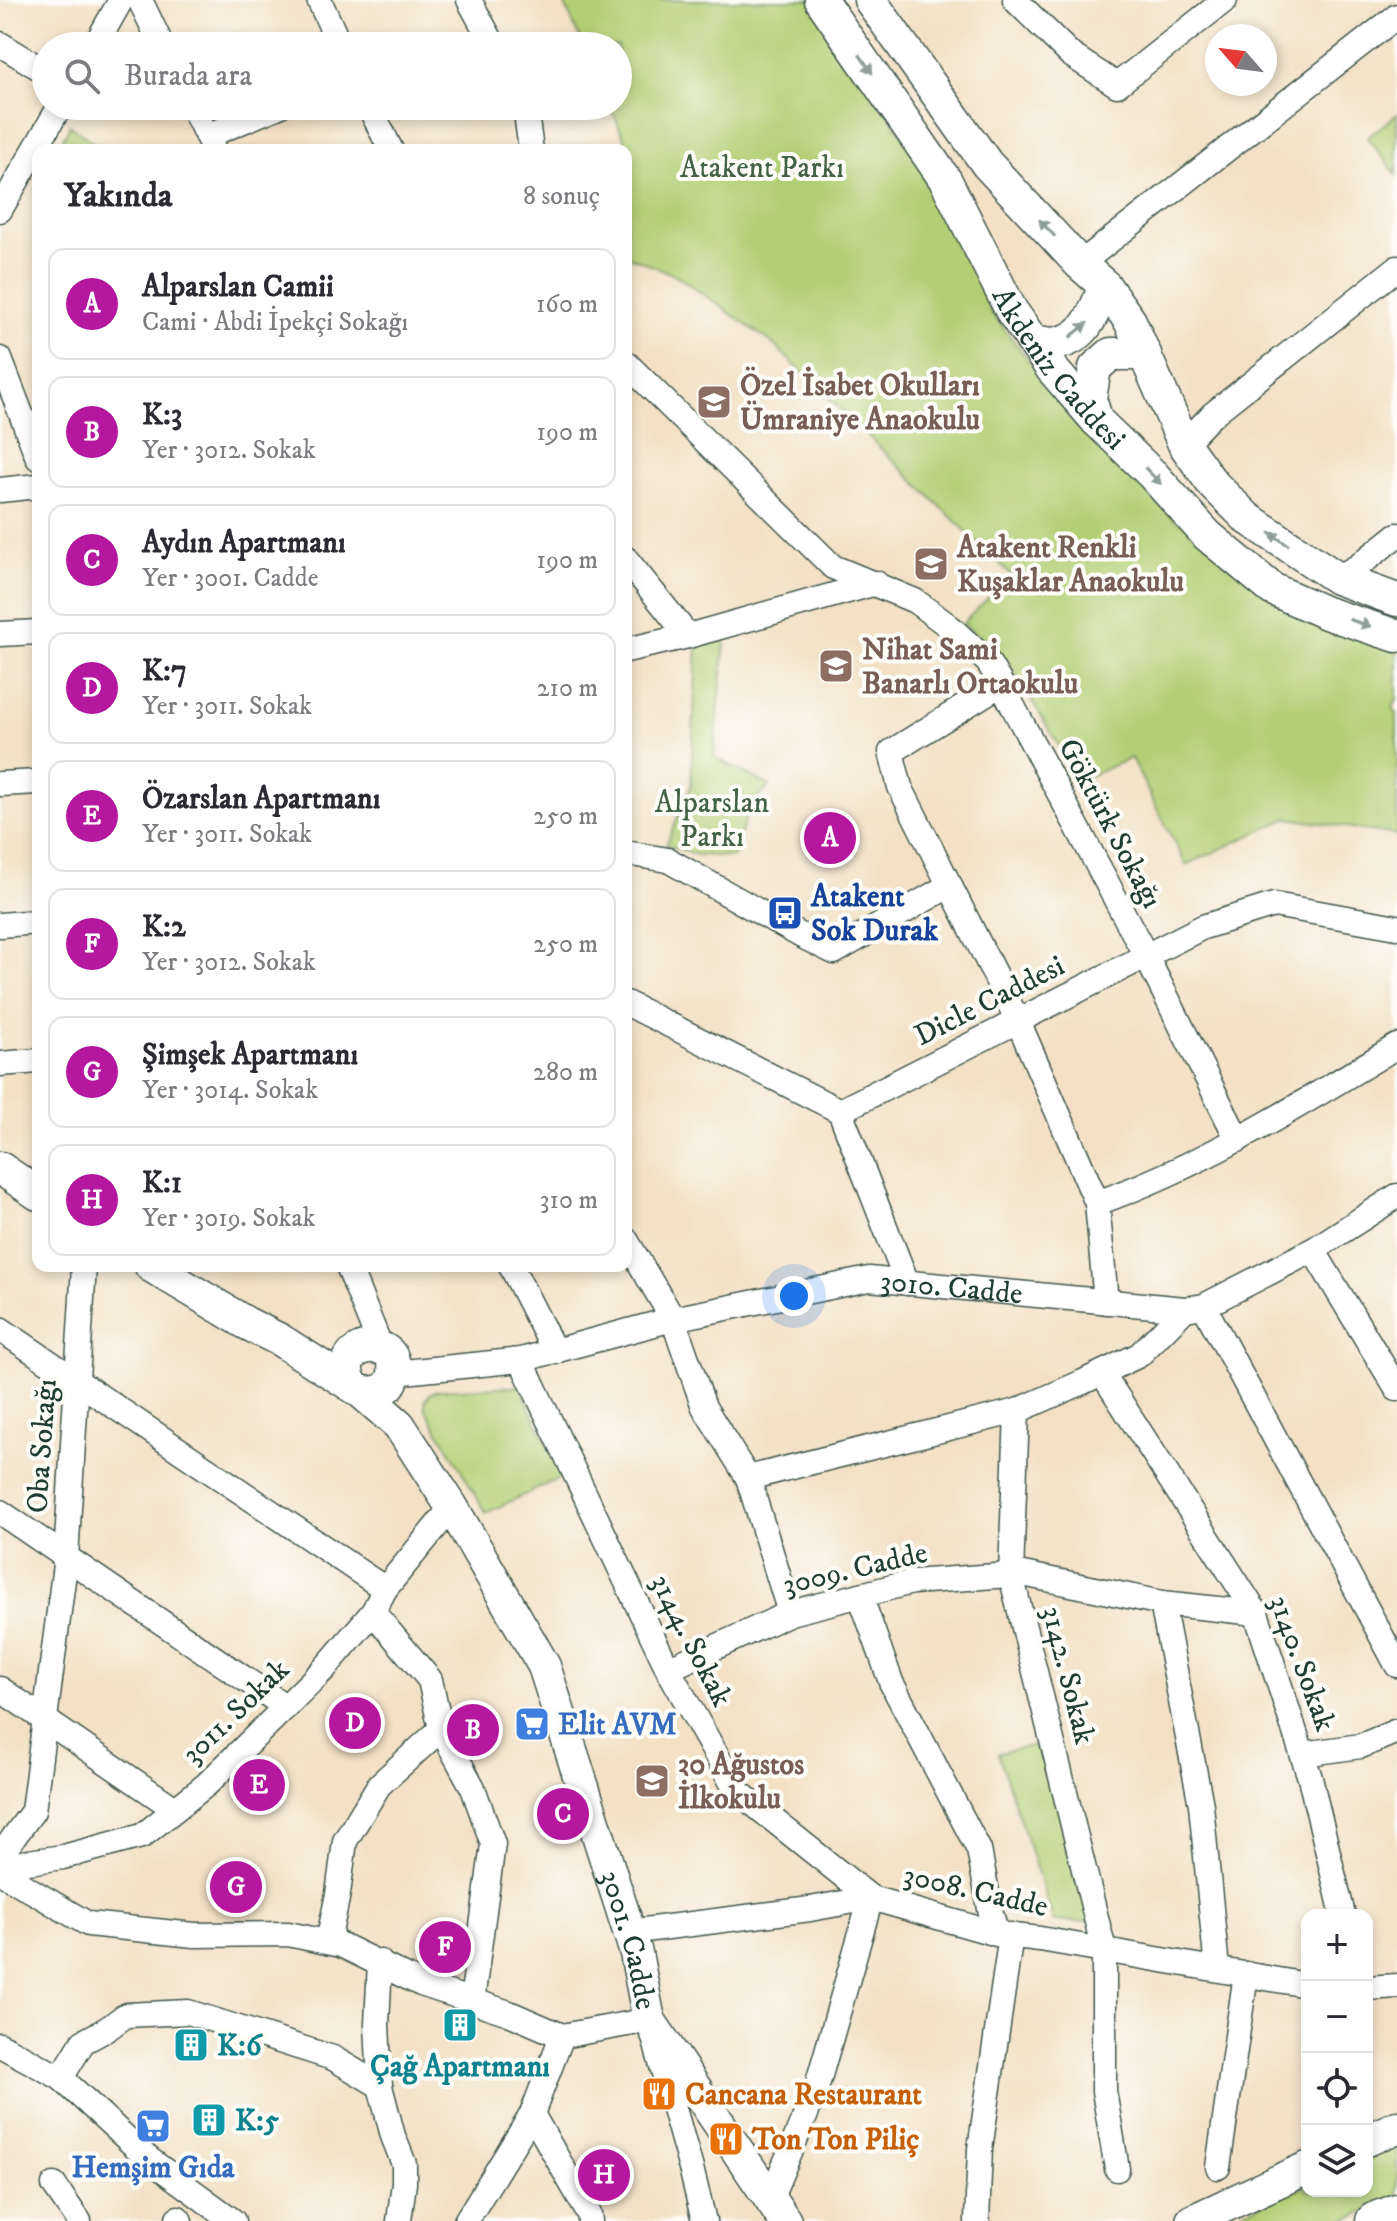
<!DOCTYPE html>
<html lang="tr">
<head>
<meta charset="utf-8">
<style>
	body { margin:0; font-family:"IM FELL DW Pica",serif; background:#f2f2f3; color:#2b2b33 }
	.controls { position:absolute; right:24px; bottom:24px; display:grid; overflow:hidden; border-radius:16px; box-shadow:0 4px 12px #0003 }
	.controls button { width:72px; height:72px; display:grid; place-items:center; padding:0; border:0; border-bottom:2px solid #e1e1e2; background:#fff; color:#2b2b33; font:40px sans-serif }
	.compass { position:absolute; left:1205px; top:24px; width:72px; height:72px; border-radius:50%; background:#fff; box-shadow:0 4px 12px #0003; rotate:298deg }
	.you { position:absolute; left:794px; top:1296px; width:28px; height:28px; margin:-20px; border:6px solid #fff; border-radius:50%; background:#1a73e8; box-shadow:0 0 0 12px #1a73e833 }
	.badge { display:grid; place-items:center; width:52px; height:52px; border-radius:50%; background:#b5179e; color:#fff; font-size:26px; font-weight:700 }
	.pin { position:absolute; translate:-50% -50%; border:4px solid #fff; box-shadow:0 2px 8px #0006 }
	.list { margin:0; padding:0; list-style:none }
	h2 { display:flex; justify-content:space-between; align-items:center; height:104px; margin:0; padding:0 32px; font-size:34px }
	h2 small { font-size:26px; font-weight:400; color:#7c7c81 }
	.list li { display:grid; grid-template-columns:52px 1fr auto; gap:24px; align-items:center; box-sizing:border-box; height:112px; margin:0 16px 16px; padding:0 16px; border:2px solid #e1e1e2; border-radius:16px }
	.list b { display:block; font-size:30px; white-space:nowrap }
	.list p { margin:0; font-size:26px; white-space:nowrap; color:#7c7c81 }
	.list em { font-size:26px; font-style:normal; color:#7c7c81 }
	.icon { flex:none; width:44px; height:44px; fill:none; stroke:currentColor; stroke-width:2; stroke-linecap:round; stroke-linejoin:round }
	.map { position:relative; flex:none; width:1397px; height:2221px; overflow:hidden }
	.search { position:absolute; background:#fff; box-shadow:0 4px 12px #0003; left:32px; top:32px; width:600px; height:88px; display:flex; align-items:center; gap:20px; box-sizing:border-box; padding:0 28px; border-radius:44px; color:#7c7c81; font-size:30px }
	.panel { position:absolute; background:#fff; box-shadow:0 4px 12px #0003; left:32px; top:144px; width:600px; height:1128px; border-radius:16px }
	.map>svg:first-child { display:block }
	.green { fill:#b3cf75; stroke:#698654; stroke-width:2 }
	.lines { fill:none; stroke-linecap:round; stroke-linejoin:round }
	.minor-casing { stroke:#3f554a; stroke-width:27 }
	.major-casing { stroke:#3f554a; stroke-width:35 }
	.highway-casing { stroke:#3f554a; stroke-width:39 }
	.minor { stroke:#fff; stroke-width:24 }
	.major { stroke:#fff; stroke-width:32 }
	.highway { stroke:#fff; stroke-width:36 }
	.oneway { fill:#8f9e9a }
	.labels { text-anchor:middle; stroke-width:8; stroke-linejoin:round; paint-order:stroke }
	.park-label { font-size:30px; fill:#446244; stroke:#fdfcf7 }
	.street-label { font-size:30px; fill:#1f3d34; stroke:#fdfcf7 }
	.education-label { font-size:30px; font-weight:bold; fill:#785e54; stroke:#fdfcf7; text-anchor:start }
	.transit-label { font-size:30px; font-weight:bold; fill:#164399; stroke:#fdfcf7; text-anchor:start }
	.shop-label { font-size:30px; font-weight:bold; fill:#366cbe; stroke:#fdfcf7; text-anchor:start }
	.culture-label { font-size:30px; font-weight:bold; fill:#0d838f; stroke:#fdfcf7; text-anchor:start }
	.food-label { font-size:30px; font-weight:bold; fill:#c56008; stroke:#fdfcf7; text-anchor:start }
</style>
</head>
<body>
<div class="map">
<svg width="1397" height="2221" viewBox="0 0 1397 2221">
	<rect width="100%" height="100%" fill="#fdfcf7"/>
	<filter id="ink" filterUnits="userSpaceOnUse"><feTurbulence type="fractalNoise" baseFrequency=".0125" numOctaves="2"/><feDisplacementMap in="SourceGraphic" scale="16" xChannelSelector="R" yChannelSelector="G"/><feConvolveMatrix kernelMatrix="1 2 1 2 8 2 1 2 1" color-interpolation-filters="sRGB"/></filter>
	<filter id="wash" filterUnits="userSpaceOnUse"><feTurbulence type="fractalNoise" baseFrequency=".006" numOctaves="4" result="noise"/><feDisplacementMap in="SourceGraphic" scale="32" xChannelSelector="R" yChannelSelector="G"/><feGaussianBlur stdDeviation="1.8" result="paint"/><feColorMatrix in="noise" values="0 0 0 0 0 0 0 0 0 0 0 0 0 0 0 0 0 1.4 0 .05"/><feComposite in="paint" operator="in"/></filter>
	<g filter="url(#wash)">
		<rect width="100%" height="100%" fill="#f3e0c5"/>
		<g class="green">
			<polygon points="563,0 811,0 937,186 990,311 1084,430 1174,519 1397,645 1397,699 1393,708 1397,713 1397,835 1288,818 1186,865 1131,758 1080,780 1008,662 963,623 1011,575 771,342 677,276 626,255 626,150 622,150 625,140 610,106 618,106 618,46 583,46"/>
			<polygon points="1397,114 1397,175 1367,138"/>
			<polygon points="70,125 103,150 57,150"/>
			<polygon points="725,641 714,757 770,786 750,806 733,857 696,855 666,845 691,786 697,644"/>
			<path d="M 520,1386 L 562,1477 L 486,1513 L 425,1408 C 424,1399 429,1392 438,1390 Z"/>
			<polygon points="1049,1742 1106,1921 1054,1922 998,1753"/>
			<polygon points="1397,2145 1397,2200 1341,2221 1221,2221 1307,2185 1307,2191 1367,2191 1367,2159"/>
		</g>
	</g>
	<g filter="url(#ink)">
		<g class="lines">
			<defs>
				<g id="minor">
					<polyline points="140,0 162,46"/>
					<polyline points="319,0 340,46"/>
					<polyline points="469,0 494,46"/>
					<polyline points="1015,0 1071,55 1117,85 1225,0"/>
					<polyline points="0,44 46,72"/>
					<polyline points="95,46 121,0"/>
					<polyline points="192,106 214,150"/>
					<polyline points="369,106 391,150"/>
					<polyline points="525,106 531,150"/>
					<polyline points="207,136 279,106"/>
					<polyline points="0,210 60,106"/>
					<polyline points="1080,264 1397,16"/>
					<polyline points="0,359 38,458"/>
					<polyline points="626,363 833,567 915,601 950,627 988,662 1001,684 1146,956 1238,1140"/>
					<polyline points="1184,444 1213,414 1397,268"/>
					<polyline points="0,490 38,486"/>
					<polyline points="626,559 688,636"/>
					<polyline points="1337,578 1357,567 1397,535"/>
					<polyline points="0,634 38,632"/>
					<polyline points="626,650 688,636 876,583"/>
					<polyline points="1001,684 891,752 900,787 1018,1021 1097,1203 1106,1302"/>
					<polyline points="0,784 38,782"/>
					<polyline points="626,853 668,860 800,935 834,952 950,885"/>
					<polyline points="0,925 38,922"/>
					<polyline points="626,1003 840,1111"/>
					<polyline points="0,1064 38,1061"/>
					<polyline points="840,1111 1203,927 1274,905 1397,927"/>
					<polyline points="840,1111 907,1283"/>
					<path d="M 1097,1203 C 1204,1165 1300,1105 1397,1046"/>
					<polyline points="626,1240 673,1319 704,1407 748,1478 790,1613"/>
					<polyline points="1313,1250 1397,1389"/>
					<polyline points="348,1266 381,1348"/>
					<polyline points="511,1266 555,1352"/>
					<polyline points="1204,1306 1397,1665"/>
					<polyline points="0,1329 385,1589"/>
					<polyline points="521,1360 668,1669 736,1790 871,1898"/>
					<path id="s1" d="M 394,1373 L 521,1360 L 673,1319 L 869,1279 L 1185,1309 L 1204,1306 L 1313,1250 L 1397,1196"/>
					<polyline points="1102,1373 1256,1613 1310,1778 1343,1915"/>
					<polyline points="1017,1411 1011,1575 1104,1950 1104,2091 1117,2169"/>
					<polyline points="748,1478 1017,1411 1083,1382 1139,1355 1185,1309"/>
					<polyline points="0,1512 286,1707"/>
					<polyline points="860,1595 891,1682 979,1850 991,1914 997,1934"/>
					<polyline points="1162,1603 1201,1805 1217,1969"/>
					<polyline points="373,1612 430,1680 441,1729 473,1788 493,1844 472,2001"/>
					<polyline points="668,1669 790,1613 912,1582 1023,1574 1162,1603 1256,1613"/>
					<polyline points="0,1689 175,1809"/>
					<polyline points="1303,1754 1361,1746 1397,1731"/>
					<polyline points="0,1856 33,1811 66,1557 84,1266"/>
					<polyline points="0,1866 63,1857 142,1836 207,1784 325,1668 373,1612 385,1589 452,1507"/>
					<polyline points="0,1872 88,1924 194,1935 288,1934 341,1945 421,1984 509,2013 562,2036 649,2020 692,2172 704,2221"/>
					<polyline points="629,1932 810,1909 871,1898 997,1934 1040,1939 1307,1985"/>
					<polyline points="328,1942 338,1894 345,1841 379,1785 441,1729"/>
					<polyline points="380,1962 377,2024 380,2086 393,2136 404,2164 404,2183 399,2221"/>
					<polyline points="1367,1988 1397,1986"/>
					<polyline points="0,2045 61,2078 150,2160 233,2221"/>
					<polyline points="61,2078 83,2042 107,2029 126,2015 188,2012 333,2058 380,2086"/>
					<polyline points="532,2114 589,2214 590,2221"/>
					<polyline points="1218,2167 1246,1974"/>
					<polyline points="54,2185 79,2221"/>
					<polyline points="770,2199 815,2093 871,1898"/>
					<polyline points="178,2218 180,2221"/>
					<polyline points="466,2221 532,2114 562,2036"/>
					<polyline points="977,2221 980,2149 1011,1935"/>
				</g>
				<g id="major">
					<path id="s2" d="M 821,0 L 946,181 L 1011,310 L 1052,369 L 1097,421 L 1153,475 L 1207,535 L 1272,589 L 1326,613 L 1397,636"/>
					<polyline points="870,0 987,164 1080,264 1105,286 1130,321 1184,444 1212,483 1247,518 1337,578 1397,600"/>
					<path d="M 1032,341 C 1040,342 1050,345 1058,343 C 1088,337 1094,311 1105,286"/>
					<polyline points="1097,421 1090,399 1095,368 1111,354 1145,354"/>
					<polyline points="0,1168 38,1194"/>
					<path d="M 151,1266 L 246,1323 L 280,1340 L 360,1391 C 375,1395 392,1391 394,1373 C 400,1329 324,1345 354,1387"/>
					<path id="s3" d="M 360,1391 L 399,1425 L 452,1507 L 544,1666 L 636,1953 L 649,2020 L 785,2221"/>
					<polyline points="1367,2140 1397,2127"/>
					<polyline points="1192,2221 1307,2168"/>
				</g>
				<polyline id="highway" points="1374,2221 1397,2212"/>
			</defs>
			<use href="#minor" class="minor-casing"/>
			<use href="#major" class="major-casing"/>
			<use href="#highway" class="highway-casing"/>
			<use href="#minor" class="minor"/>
			<use href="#major" class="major"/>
			<use href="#highway" class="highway"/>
		</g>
		<defs><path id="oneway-solid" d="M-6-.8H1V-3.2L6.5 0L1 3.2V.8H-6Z" transform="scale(2)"/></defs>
		<g class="oneway">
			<use href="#oneway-solid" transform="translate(866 64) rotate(56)"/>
			<use href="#oneway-solid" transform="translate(1047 228) rotate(-133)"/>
			<use href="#oneway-solid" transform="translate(1079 330) rotate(-39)"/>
			<use href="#oneway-solid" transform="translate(1153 476) rotate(46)"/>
			<use href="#oneway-solid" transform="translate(1279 539) rotate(-146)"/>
			<use href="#oneway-solid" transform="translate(1360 623) rotate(18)"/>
		</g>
	</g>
	<defs>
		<symbol id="school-square" viewBox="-11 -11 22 22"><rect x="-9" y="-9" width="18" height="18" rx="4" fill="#8d6e63" stroke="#fdfcf7"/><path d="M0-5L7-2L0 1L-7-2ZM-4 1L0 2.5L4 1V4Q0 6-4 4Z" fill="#fff"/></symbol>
		<symbol id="bus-square" viewBox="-11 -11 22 22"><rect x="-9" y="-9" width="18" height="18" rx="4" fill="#1a4fb4" stroke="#fdfcf7"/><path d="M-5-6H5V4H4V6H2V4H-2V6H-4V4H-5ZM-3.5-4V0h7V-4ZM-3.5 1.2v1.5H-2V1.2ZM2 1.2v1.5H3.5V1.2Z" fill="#fff"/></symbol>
		<symbol id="supermarket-square" viewBox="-11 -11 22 22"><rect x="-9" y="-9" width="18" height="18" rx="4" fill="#3f7fe0" stroke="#fdfcf7"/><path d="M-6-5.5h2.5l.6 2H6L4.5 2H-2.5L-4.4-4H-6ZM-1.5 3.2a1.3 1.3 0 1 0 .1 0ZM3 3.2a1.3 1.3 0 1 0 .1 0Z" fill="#fff"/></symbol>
		<symbol id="building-square" viewBox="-11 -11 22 22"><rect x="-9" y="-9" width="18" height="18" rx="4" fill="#0f9aa8" stroke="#fdfcf7"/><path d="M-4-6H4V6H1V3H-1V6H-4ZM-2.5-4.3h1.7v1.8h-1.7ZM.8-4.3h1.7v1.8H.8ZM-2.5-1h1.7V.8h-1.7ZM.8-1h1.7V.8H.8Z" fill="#fff"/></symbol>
		<symbol id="restaurant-square" viewBox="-11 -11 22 22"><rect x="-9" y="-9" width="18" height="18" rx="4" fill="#e8710a" stroke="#fdfcf7"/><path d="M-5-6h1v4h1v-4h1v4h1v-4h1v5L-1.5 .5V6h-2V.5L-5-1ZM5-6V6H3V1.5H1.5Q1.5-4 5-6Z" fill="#fff"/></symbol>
	</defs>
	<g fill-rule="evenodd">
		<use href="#school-square" x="694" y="382" width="40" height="40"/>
		<use href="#school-square" x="911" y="544" width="40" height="40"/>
		<use href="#school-square" x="816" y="646" width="40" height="40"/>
		<use href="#bus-square" x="765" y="893" width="40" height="40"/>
		<use href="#supermarket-square" x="512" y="1704" width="40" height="40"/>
		<use href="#school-square" x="632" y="1761" width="40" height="40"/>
		<use href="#building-square" x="440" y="2005" width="40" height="40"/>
		<use href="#building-square" x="171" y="2025" width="40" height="40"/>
		<use href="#restaurant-square" x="639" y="2074" width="40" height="40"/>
		<use href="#building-square" x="189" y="2100" width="40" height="40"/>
		<use href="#supermarket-square" x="133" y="2106" width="40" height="40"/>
		<use href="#restaurant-square" x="706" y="2119" width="40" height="40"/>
	</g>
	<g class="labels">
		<g class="park-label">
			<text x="762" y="177">Atakent Parkı</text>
			<text x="712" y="812">Alparslan<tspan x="712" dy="34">Parkı</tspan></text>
		</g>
		<g class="street-label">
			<text dy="10" stroke="none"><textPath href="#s2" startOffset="440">Akdeniz Caddesi</textPath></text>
			<text transform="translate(1111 823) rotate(62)" y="10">Göktürk Sokağı</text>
			<text transform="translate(989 1000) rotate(-27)" y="10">Dicle Caddesi</text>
			<text dy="10" stroke="none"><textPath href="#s1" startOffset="568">3010. Cadde</textPath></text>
			<text transform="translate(41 1446) rotate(-86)" y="10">Oba Sokağı</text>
			<text transform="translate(855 1568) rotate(-13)" y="10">3009. Cadde</text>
			<text transform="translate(692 1640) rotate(63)" y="10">3144. Sokak</text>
			<text transform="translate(1303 1663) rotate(70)" y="10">3140. Sokak</text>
			<text transform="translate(1069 1675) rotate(76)" y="10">3142. Sokak</text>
			<text transform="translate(235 1711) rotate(-44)" y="10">3011. Sokak</text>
			<text transform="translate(976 1890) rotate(13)" y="10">3008. Cadde</text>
			<text dy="10" stroke="none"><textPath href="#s3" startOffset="620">3001. Cadde</textPath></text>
		</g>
		<g class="education-label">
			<text x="740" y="395">Özel İsabet Okulları<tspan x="740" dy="34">Ümraniye Anaokulu</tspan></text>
			<text x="957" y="557">Atakent Renkli<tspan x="957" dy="34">Kuşaklar Anaokulu</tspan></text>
			<text x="862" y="659">Nihat Sami<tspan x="862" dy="34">Banarlı Ortaokulu</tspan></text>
			<text x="678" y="1774">30 Ağustos<tspan x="678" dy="34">İlkokulu</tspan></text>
		</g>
		<g class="transit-label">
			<text x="811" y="906">Atakent<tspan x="811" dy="34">Sok Durak</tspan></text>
		</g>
		<g class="shop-label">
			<text x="558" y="1734">Elit AVM</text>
			<text x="153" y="2177" text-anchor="middle">Hemşim Gıda</text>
		</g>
		<g class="culture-label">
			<text x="217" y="2055">K:6</text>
			<text x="460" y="2076" text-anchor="middle">Çağ Apartmanı</text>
			<text x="235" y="2130">K:5</text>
		</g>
		<g class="food-label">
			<text x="685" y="2104">Cancana Restaurant</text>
			<text x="752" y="2149">Ton Ton Piliç</text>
		</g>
	</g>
</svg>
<div class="controls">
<button>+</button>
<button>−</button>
<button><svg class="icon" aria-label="locate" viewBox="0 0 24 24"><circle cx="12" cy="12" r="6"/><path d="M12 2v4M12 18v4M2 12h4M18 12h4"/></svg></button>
<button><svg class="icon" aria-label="layers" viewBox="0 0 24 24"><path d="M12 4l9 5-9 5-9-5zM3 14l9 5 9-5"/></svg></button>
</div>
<svg class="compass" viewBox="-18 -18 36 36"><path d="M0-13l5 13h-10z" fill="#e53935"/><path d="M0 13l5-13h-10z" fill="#7c7c81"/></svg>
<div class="you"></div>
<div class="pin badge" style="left:830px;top:838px">A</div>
<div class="pin badge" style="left:473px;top:1730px">B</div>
<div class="pin badge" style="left:563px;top:1814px">C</div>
<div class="pin badge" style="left:355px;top:1723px">D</div>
<div class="pin badge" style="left:259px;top:1785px">E</div>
<div class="pin badge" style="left:445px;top:1947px">F</div>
<div class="pin badge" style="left:236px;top:1887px">G</div>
<div class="pin badge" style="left:604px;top:2175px">H</div>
<div class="search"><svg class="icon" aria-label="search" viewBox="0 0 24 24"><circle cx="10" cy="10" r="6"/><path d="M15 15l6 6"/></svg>Burada ara</div>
<section class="panel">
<h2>Yakında<small>8 sonuç</small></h2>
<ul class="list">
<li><span class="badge">A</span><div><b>Alparslan Camii</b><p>Cami · Abdi İpekçi Sokağı</p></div><em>160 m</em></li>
<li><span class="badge">B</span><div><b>K:3</b><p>Yer · 3012. Sokak</p></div><em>190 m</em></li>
<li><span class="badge">C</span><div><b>Aydın Apartmanı</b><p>Yer · 3001. Cadde</p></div><em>190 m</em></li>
<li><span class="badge">D</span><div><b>K:7</b><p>Yer · 3011. Sokak</p></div><em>210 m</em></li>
<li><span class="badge">E</span><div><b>Özarslan Apartmanı</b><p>Yer · 3011. Sokak</p></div><em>250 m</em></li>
<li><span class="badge">F</span><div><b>K:2</b><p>Yer · 3012. Sokak</p></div><em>250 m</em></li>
<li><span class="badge">G</span><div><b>Şimşek Apartmanı</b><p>Yer · 3014. Sokak</p></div><em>280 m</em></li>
<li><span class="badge">H</span><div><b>K:1</b><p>Yer · 3019. Sokak</p></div><em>310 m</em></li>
</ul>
</section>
</div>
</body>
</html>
